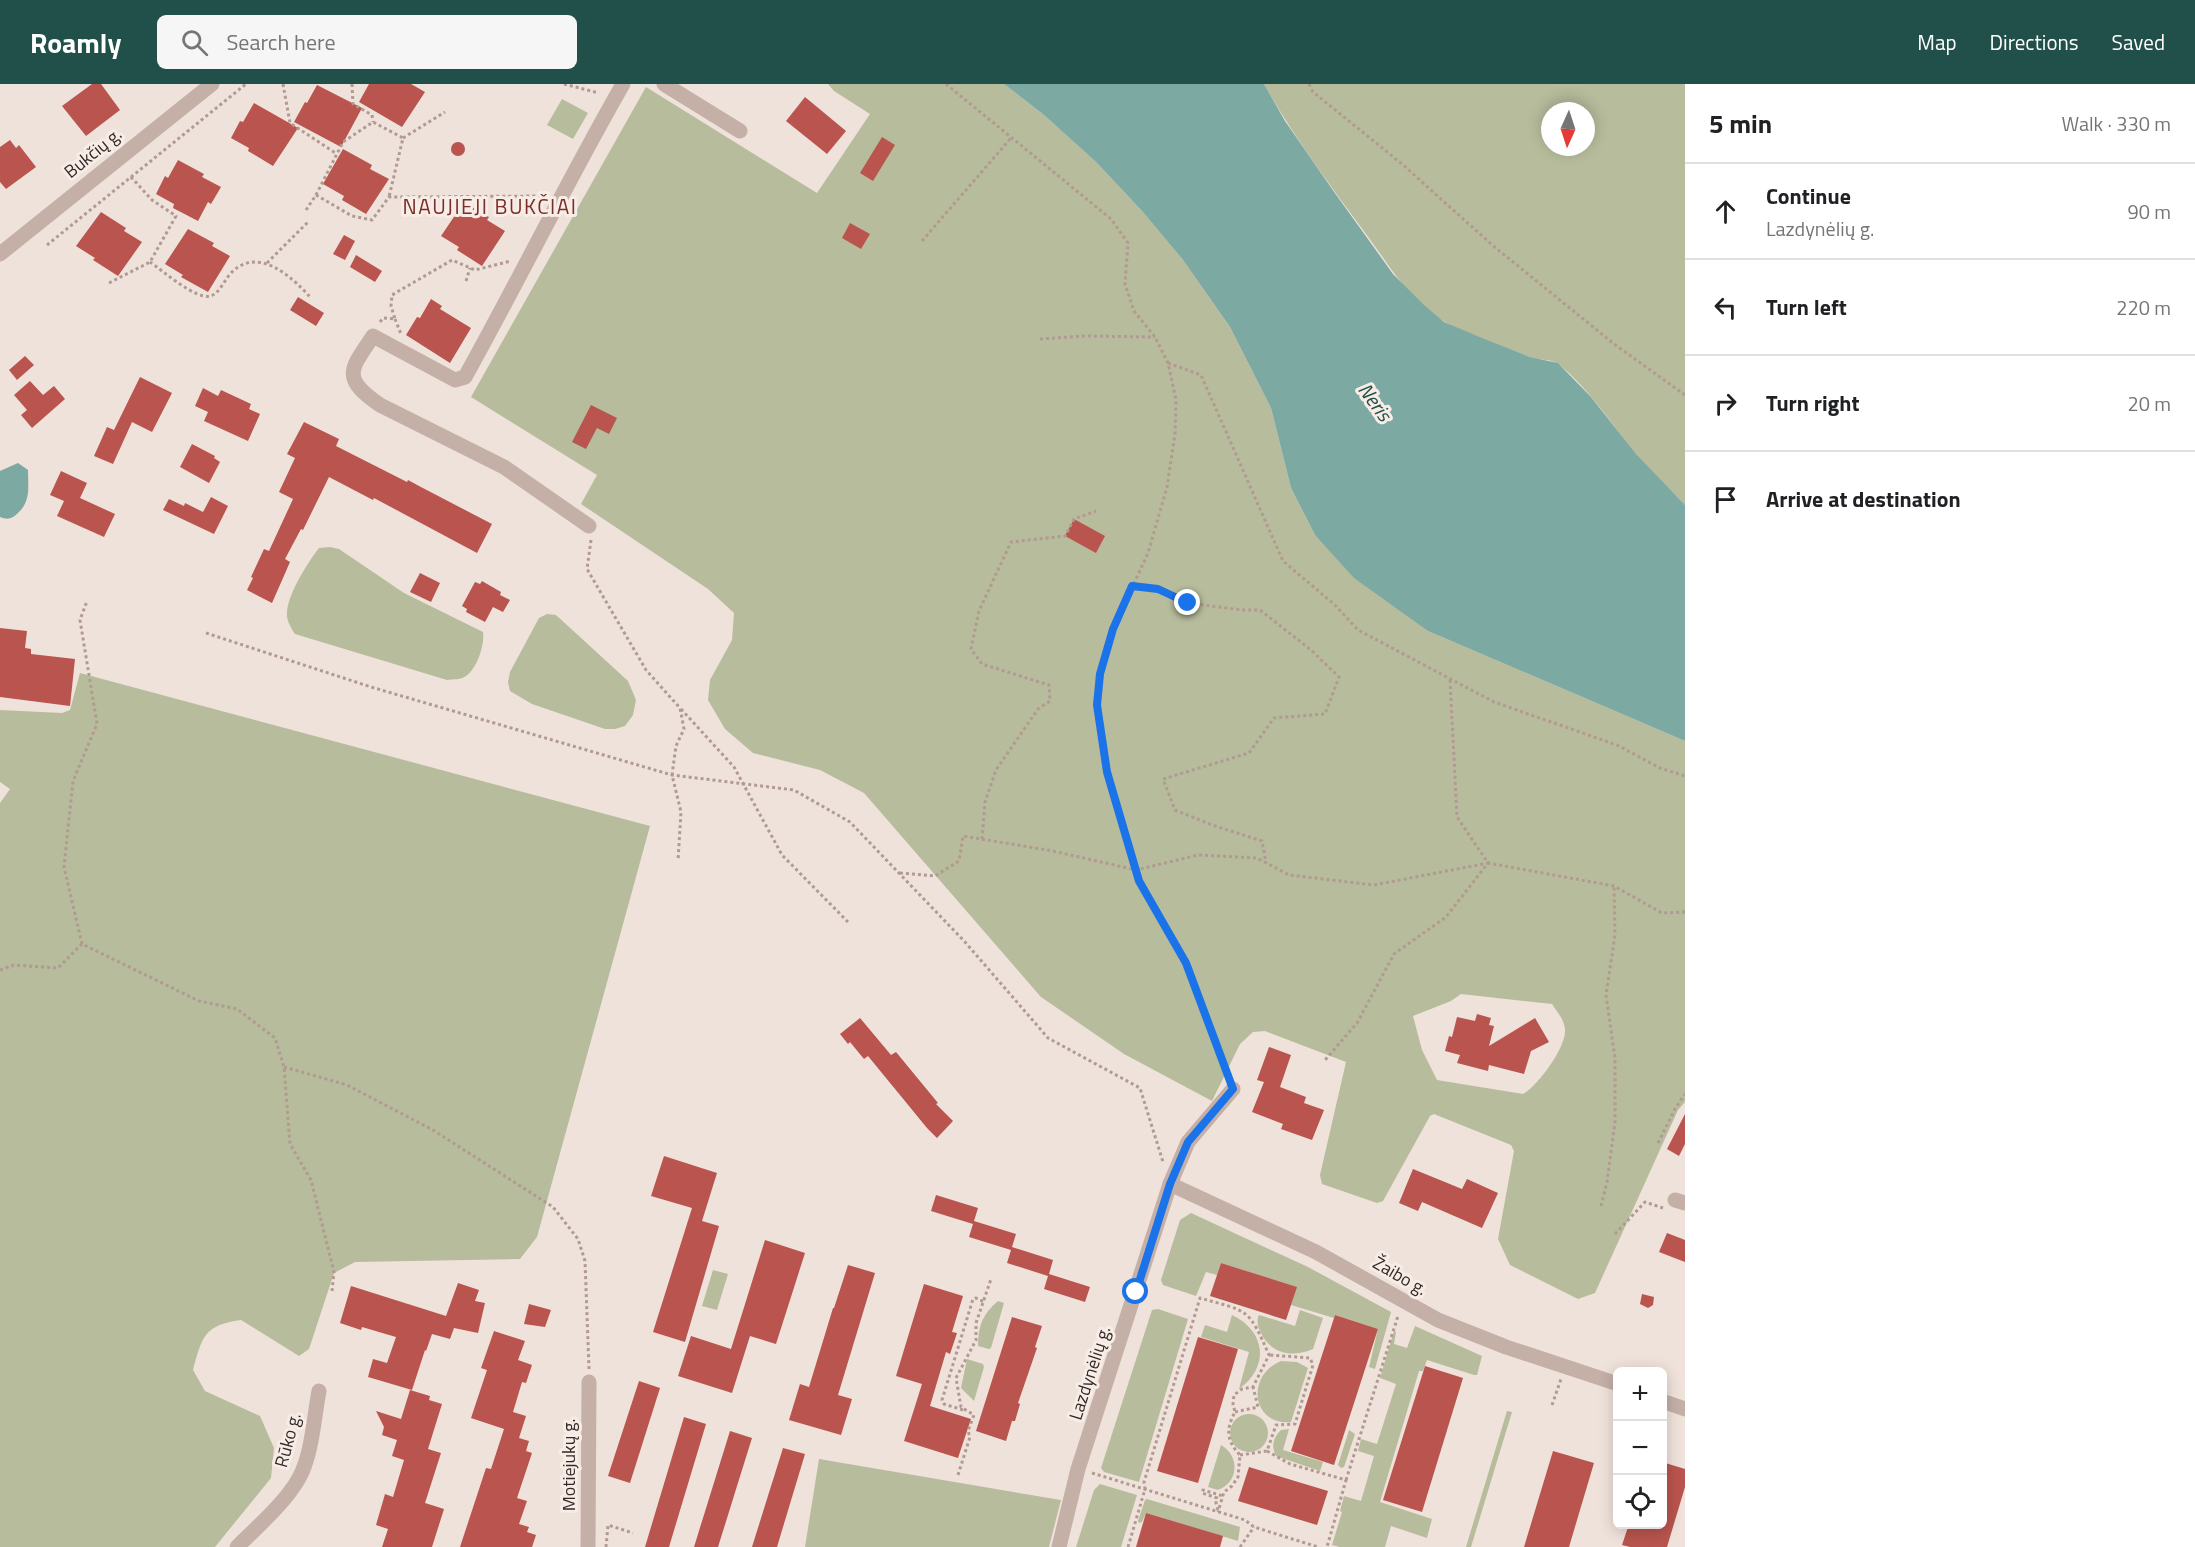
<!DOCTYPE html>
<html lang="en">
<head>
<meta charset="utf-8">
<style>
	body { margin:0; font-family:"Titillium Web",sans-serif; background:#f6f6f6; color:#202124 }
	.controls { position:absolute; right:18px; bottom:18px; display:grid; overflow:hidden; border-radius:9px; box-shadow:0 3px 15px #0003 }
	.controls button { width:54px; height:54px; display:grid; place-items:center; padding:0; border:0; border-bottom:2px solid #e0e0e0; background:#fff; color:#202124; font:30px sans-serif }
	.compass { position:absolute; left:1541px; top:18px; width:54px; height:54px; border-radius:50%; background:#fff; box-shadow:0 3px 15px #0003; rotate:183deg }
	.stop { position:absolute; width:18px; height:18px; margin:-14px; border:4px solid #1a73e8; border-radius:50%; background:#fff }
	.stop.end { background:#1a73e8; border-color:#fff; box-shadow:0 2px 6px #0008 }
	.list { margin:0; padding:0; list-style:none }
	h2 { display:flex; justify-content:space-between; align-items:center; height:78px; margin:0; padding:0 24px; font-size:26px }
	h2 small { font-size:20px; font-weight:400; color:#757577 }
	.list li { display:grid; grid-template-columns:39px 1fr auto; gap:18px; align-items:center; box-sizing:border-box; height:96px; padding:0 24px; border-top:2px solid #e0e0e0 }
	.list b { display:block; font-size:22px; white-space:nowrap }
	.list p { margin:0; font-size:20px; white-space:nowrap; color:#757577 }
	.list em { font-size:20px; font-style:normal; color:#757577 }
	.icon { flex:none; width:33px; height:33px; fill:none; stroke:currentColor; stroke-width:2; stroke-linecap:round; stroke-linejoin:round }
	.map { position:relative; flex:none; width:1685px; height:1463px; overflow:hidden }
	header { display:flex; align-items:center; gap:36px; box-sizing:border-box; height:84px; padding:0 30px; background:#21504b; color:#fff }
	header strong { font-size:28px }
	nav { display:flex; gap:33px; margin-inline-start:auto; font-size:21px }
	.search { width:420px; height:54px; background:#f6f6f6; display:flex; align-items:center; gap:15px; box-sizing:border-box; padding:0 21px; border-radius:9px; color:#757577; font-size:22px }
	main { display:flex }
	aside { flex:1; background:#fff }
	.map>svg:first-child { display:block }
	.green { fill:#b7bc9c; fill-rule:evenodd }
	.water { fill:#7da9a3 }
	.building { fill:#b9544e }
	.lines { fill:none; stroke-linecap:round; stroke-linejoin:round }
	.path { stroke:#b19a92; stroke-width:3; stroke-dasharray:3 3; stroke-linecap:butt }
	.minor { stroke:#c5b0a8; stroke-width:15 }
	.route { stroke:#1a73e8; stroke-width:8 }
	.labels { text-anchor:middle; stroke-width:6; stroke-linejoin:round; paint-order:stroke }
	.street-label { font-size:18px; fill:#332927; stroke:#f7ece6 }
	.water-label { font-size:20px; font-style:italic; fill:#21504b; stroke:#f7ece6 }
	.quarter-label { font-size:21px; letter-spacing:1.5px; fill:#7a2d29; stroke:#f7ece6 }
</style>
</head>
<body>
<header>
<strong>Roamly</strong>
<div class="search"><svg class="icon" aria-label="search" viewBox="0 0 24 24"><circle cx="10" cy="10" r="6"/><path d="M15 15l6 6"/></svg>Search here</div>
<nav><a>Map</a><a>Directions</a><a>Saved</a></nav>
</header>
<main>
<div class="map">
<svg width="1685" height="1463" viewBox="0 0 1685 1463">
	<rect width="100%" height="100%" fill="#efe2db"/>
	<g class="green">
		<path d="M 828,0 L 1004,0 L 1044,31 L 1096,78 L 1142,127 L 1183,176 L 1230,243 L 1271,324 L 1291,404 L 1315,451 L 1428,547 L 1685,657 L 1685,1018 L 1678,1026 L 1595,1209 L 1578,1215 L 1510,1181 L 1498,1155 L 1514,1067 L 1511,1061 L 1434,1030 L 1430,1032 L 1383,1117 L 1377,1119 L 1322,1100 L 1320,1091 L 1346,978 L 1265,947 L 1253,948 L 1240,960 L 1212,1017 L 1124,970 L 1041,913 L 864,709 L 820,686 L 753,669 L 725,645 L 708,616 L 710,596 L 732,556 L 734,529 L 708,505 L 581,420 L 597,391 L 471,313 L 646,3 L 817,109 L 870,30 L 834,7 ZM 1461,910 L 1552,920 C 1557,928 1564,935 1565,945 C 1567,962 1538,1002 1523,1010 L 1437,996 L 1422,966 L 1413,932 L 1451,917 Z"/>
		<path d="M 1264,0 L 1685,0 L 1685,421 C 1668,403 1650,387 1634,368 C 1611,339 1589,305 1560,281 C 1553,275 1539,276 1530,273 C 1502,264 1471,252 1445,238 C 1412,220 1391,184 1369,154 C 1332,104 1295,55 1264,0 ZM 1550,27 L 1586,27 L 1586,63 L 1550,63 Z"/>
		<polygon points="562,15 588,29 573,55 547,41"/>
		<path d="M 330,463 L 339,465 L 404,509 L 483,548 C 485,560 477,585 466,592 C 461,596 453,595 447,596 L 295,550 C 291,544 286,536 287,528 C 288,510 308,478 319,464 Z"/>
		<polygon points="547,530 556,531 628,597 636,616 633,631 625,642 615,645 605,645 532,620 510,607 508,598 510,588 539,534"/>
		<path d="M 80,589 L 650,742 L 537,1153 L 520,1175 L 355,1178 L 334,1189 L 309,1265 L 299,1272 L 241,1236 C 204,1241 202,1253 193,1286 L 205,1307 L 260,1332 L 274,1364 L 271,1394 L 215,1463 L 0,1463 L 0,719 L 10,705 L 0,698 L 0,626 L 62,629 L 70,626 Z"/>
		<polygon points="1191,1129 1308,1183 1391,1228 1375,1285 1369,1283 1378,1245 1335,1231 1334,1234 1291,1221 1296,1203 1221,1179 1217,1191 1206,1188 1196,1212 1163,1201 1161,1196 1180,1136"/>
		<polygon points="713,1186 728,1190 717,1226 702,1222"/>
		<path d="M 998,1217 L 1004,1219 L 991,1264 L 989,1265 L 978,1262 C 978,1241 983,1230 998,1217 Z"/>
		<polygon points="1158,1225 1188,1235 1139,1398 1104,1388 1101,1384 1152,1226"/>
		<path d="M 1300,1226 L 1323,1234 L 1313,1265 C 1293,1274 1271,1270 1261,1249 C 1258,1243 1256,1238 1259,1231 L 1295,1242 Z"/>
		<path d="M 1232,1231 C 1266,1247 1270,1283 1239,1305 L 1249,1268 L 1201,1253 L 1205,1241 L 1227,1248 Z"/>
		<polygon points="1415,1242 1482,1272 1477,1291 1474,1291 1427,1276 1423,1287 1419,1287 1380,1418 1432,1435 1427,1454 1391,1442 1385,1463 1340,1463 1332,1461 1342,1428 1340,1427 1344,1412 1361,1417 1374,1372 1358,1367 1361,1355 1377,1360 1396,1300 1380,1294 1394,1247 1396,1248 1394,1260 1407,1264"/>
		<polygon points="967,1275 983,1280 984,1283 974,1317 961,1304"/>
		<path d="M 1281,1277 L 1297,1278 L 1308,1284 L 1291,1338 C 1252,1342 1245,1292 1281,1277 Z"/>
		<polygon points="1507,1327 1512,1328 1471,1463 1466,1463"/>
		<circle cx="1249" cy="1349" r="19"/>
		<path d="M 1289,1345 L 1283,1366 L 1323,1378 L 1320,1387 L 1276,1372 C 1271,1362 1273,1354 1281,1346 Z"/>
		<polygon points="1349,1346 1355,1350 1344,1383 1341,1384 1338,1381"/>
		<path d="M 1221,1361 C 1240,1372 1239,1398 1218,1406 L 1208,1403 Z"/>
		<polygon points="819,1375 1061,1416 1049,1463 805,1463"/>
		<polygon points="1100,1400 1137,1411 1121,1463 1076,1463 1094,1406"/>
		<polygon points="1147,1415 1240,1443 1238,1457 1146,1429 1142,1438 1139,1439 1138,1437 1145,1416"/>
	</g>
	<g class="water">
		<polygon points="1004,0 1264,0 1285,37 1332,105 1393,190 1424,221 1444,238 1482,254 1530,273 1558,279 1591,313 1636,370 1685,421 1685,657 1428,547 1354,494 1315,451 1291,404 1271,324 1230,243 1183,176 1142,127 1096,78 1044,31"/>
		<path d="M 18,379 L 28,386 C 28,403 31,417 18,429 C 12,435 8,436 0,433 L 0,387 Z"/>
	</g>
	<g class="building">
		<polygon points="92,0 101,0 120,26 86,52 62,22"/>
		<polygon points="369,0 411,0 425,8 402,43 359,18"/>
		<polygon points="317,1 362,24 341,63 294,38 305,18 307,19"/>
		<polygon points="805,13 846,47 827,70 786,37"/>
		<polygon points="254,19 298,44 273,82 248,67 249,64 231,54 240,37 243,38"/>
		<polygon points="882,53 895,61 873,97 860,89"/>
		<polygon points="10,56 16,64 19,61 36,83 6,105 0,98 0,63"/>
		<circle cx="458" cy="65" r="7"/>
		<polygon points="343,65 372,81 370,85 389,95 366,130 342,116 344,112 323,100"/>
		<polygon points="178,76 204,90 202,93 221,103 211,120 208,118 198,137 173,124 174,120 156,110 165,92 168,94"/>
		<polygon points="464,118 489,133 487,136 505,147 482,182 457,166 459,163 441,152"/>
		<polygon points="101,128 126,144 124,147 142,158 118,192 93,176 95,174 76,162"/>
		<polygon points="850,139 870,150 861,165 842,154"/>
		<polygon points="188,145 214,159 212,162 230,172 208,208 181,193 183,191 165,180"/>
		<polygon points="344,151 355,157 345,176 333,170"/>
		<polygon points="356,171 382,187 375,198 350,183"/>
		<polygon points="298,213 324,229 316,242 290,226"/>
		<polygon points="431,215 442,222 440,225 471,244 450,279 406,251 417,233 420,234"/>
		<polygon points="25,272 34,281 17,296 9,286"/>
		<polygon points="140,293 172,309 152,348 132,338 113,380 94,372 107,343 114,346"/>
		<polygon points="30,297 43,311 54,302 65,315 32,344 21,331 27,326 14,311"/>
		<polygon points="203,304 218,312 221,306 251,320 249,325 260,330 248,357 204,337 208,328 195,322"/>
		<polygon points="591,321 617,334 609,350 597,344 586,365 572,358"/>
		<polygon points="304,338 339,355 336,362 407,398 408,396 419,402 492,440 477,469 374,414 373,416 329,393 303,446 301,445 285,475 290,478 272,519 247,506 253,494 251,493 264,465 269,467 293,415 279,408 295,374 287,370"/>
		<polygon points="192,360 215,372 214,374 220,378 209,399 180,383"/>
		<polygon points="61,387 87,399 80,414 115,430 104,453 57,432 64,417 50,411"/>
		<polygon points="211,413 228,422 214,450 163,426 169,415 184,422 185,419 203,428"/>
		<polygon points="1074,435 1105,452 1096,469 1065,452"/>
		<polygon points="420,489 440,499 431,518 410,508"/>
		<polygon points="482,497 501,508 500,511 510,516 503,528 493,523 485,538 466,528 467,525 462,522 475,498 480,500"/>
		<polygon points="0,544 27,547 25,564 31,565 31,570 75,575 70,622 0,613"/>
		<polygon points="1477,930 1491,934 1489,941 1494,942 1489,962 1535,934 1549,958 1531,967 1524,990 1489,981 1488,987 1457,979 1460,971 1445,967 1449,952 1452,953 1457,933 1475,937"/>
		<polygon points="860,934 891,971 896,968 938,1019 936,1020 953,1037 937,1054 927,1044 868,972 864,975 850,958 848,960 840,950"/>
		<polygon points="1269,963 1291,971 1280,1003 1306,1013 1304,1019 1324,1026 1312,1056 1281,1045 1283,1040 1252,1028 1264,998 1257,996"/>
		<polygon points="1685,1030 1685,1060 1679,1072 1667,1065"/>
		<polygon points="664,1072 717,1089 702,1137 719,1142 685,1258 653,1248 692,1124 651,1112"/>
		<polygon points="1413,1085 1462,1105 1467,1095 1498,1109 1482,1144 1422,1118 1418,1127 1399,1119"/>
		<polygon points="936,1111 978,1124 974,1137 1016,1150 1012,1163 1053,1176 1049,1190 1090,1203 1085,1218 1044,1205 1048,1192 1007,1179 1011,1166 969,1153 973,1140 931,1127"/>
		<polygon points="1667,1149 1685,1156 1685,1178 1659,1168"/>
		<polygon points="765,1156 805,1169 776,1260 750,1252 732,1309 678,1292 691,1252 731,1265"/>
		<polygon points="1221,1179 1297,1203 1286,1236 1210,1212"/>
		<polygon points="848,1181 875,1189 838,1311 852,1315 841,1351 789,1336 800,1300 809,1303 833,1224 834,1224"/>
		<polygon points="458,1199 479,1206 475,1217 485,1219 478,1249 454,1244 450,1255 432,1250 426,1267 425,1266 412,1306 368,1293 373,1275 387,1279 396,1253 362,1243 361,1246 340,1239 351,1202 446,1232"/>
		<polygon points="924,1200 963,1212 952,1248 957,1249 950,1270 946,1268 930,1322 971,1335 958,1374 904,1357 922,1300 896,1292"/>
		<polygon points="1642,1210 1654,1213 1653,1221 1648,1224 1640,1220"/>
		<polygon points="529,1220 551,1226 545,1243 524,1240"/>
		<polygon points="1335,1231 1378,1245 1334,1381 1291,1367"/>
		<polygon points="1012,1233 1042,1242 1035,1263 1037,1264 1018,1319 1020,1320 1015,1337 1012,1337 1006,1357 976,1347"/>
		<polygon points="494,1247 525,1257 518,1276 532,1281 526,1299 522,1298 513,1328 526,1332 519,1354 529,1357 526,1367 532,1369 517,1414 527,1417 519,1440 529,1443 527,1448 536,1451 532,1463 460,1463 486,1384 491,1385 504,1345 471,1334 487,1286 481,1284"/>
		<polygon points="1198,1253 1238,1265 1198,1399 1157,1387"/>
		<polygon points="1425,1282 1463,1294 1422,1428 1383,1416"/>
		<polygon points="639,1297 660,1304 630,1399 608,1392"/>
		<polygon points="410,1306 430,1312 429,1316 442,1320 428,1365 441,1369 425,1419 444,1425 432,1463 382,1463 388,1445 376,1441 385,1410 393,1413 404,1376 392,1372 397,1356 382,1351 384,1343 376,1327 401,1335"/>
		<polygon points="684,1333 706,1340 669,1463 645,1463"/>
		<polygon points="730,1347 752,1354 718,1463 694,1463"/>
		<polygon points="783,1364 805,1370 777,1463 752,1463"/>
		<polygon points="1553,1367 1594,1379 1569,1463 1524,1463"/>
		<polygon points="1662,1378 1685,1385 1685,1403 1667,1463 1630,1463 1622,1461 1629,1440 1662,1440"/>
		<polygon points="1249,1383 1328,1407 1317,1441 1238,1417"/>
		<polygon points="1146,1429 1223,1452 1220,1463 1136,1463"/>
	</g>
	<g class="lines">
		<g class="path">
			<polyline points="283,0 290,39 337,70"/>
			<polyline points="352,0 353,20 372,31 373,38"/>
			<polyline points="564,0 599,9"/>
			<polyline points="946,0 1111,135 1128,159 1125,200 1134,227 1155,253 1168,279 1176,316 1175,350 1167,403 1148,469 1113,545 1100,590 1097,621 1107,689 1139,797 1186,879 1228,992"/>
			<polyline points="1309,0 1313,8 1402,80 1491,160 1614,260 1685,311"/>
			<polyline points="403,54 445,28"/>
			<polyline points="316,111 343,58 373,38 403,54 389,113"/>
			<polyline points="306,126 316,111 352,132 372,136 389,113 544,112"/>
			<polyline points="922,157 1011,54"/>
			<polyline points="47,161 246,0"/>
			<path d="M 150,178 C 163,187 196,216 210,212 C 220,210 225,194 232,188 C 259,162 292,193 310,213"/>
			<polyline points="267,179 309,137"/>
			<polyline points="466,197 470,184"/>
			<polyline points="109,199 150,178 176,132 152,116 130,92"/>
			<polyline points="395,235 401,250"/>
			<polyline points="380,238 383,234 395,235 391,222 392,211 452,176 475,186 511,177"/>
			<polyline points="1040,255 1084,252 1155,253"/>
			<polyline points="1168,279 1201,291 1283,477 1335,521 1358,546 1494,618 1617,661 1660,684 1685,692"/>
			<polyline points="591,456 587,485 646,586 680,624 684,645 676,662 672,691 681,728 678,777"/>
			<polyline points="1132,502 1159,505 1188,519 1242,526 1260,526 1311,566 1339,593 1325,630 1274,634 1249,669 1163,695 1175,726 1212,741 1262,757 1266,779"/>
			<polyline points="206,549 371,603 672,691 794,706 850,738 965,858 1048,954 1140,1004 1163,1078"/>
			<polyline points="1450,596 1457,733 1488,779 1614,802 1662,829 1685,828"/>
			<polyline points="681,625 734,683 782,771 848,838"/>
			<polyline points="982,755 985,718 996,686 1038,625 1050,617 1049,601 982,580 971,565 979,527 1011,458 1065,452 1074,435 1096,427"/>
			<polyline points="900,789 935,792 959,777 963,752 1053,767 1136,786 1198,771 1257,774 1289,791 1374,801 1488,779 1446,833 1394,870 1357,939 1325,976"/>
			<polyline points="82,860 64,783 73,697 97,640 80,536 87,517"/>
			<polyline points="0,886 14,881 58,884 82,860 199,917 237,925 275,954 284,983 290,1060 311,1096 334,1188 332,1207"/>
			<polyline points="284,983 347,1001 433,1046 553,1123 578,1155 585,1177 589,1285"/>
			<polyline points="1658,1059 1675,1025 1685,1010"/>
			<polyline points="1601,1122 1607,1098 1615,1038 1615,974 1606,911 1615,851 1614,802"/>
			<polyline points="1615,1150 1645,1118 1663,1124"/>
			<polyline points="1552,1321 1561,1295"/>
			<polyline points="963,1326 944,1320 942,1316 973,1215 976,1214 984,1218"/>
			<polyline points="1235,1328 1258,1323 1253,1303"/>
			<polyline points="1267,1367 1290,1380 1346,1396 1327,1463"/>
			<polyline points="1240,1371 1267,1367 1276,1341 1295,1340 1313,1281 1310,1274 1270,1271"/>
			<polyline points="1092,1389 1245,1436 1254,1443 1318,1463"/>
			<polyline points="958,1391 970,1353 968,1347 974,1331 961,1323 956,1294 976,1256 976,1239 991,1195"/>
			<polyline points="1346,1396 1398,1232"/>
			<polyline points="1218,1426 1216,1419 1217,1414 1202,1409 1203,1406 1223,1412"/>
			<polyline points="606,1463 608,1441 633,1449"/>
			<path d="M 1128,1463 L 1145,1405 L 1144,1398 L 1200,1214 C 1249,1228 1248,1223 1269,1271 L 1253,1303 L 1242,1305 L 1234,1311 L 1233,1320 L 1235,1328 C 1226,1345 1226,1356 1240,1371 L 1238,1393 L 1232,1402 L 1224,1408 L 1218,1428"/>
			<polyline points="1240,1463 1254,1443"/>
		</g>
		<g class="minor">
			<polyline points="664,0 740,47"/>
			<polyline points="0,170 212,0"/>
			<path d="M 589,442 L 504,383 L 380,321 C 341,294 350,286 373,252 L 455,296 L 465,293 C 519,196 568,96 623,0"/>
			<polyline points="1170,1100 1316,1168 1438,1236 1506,1263 1618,1300"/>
			<polyline points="1675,1116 1685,1119"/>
			<polyline points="1662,1317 1685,1325"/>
			<path d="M 237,1463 C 257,1443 286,1418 299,1394 C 312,1371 314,1333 319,1307"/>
			<polyline points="588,1463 589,1298"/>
			<polyline points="1059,1463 1078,1385 1170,1100 1188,1058 1233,1005"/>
		</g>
	</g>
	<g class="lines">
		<polyline class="route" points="1136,1208 1170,1100 1188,1058 1233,1005 1186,879 1139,797 1107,688 1097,621 1100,590 1113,545 1132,502 1158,505 1188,519"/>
	</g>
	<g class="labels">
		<g class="street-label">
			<text transform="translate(93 69) rotate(-39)" y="6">Bukčių g.</text>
			<text transform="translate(1400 1192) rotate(30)" y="6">Žaibo g.</text>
			<text transform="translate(1090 1289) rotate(-72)" y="6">Lazdynėlių g.</text>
			<text transform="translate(288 1356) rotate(-75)" y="6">Rūko g.</text>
			<text transform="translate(569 1381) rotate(-90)" y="6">Motiejukų g.</text>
		</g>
		<g class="water-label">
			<text transform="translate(1375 318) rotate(54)" y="7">Neris</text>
		</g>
		<g class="quarter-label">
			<text x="490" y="130">NAUJIEJI BUKČIAI</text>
		</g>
	</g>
</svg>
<div class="controls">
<button>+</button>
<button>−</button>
<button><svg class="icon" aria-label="locate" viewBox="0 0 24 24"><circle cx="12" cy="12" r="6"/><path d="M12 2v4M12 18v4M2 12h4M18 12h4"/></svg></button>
</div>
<svg class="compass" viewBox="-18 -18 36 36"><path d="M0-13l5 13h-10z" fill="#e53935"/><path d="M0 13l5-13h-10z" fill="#757577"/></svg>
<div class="stop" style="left:1136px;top:1208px"></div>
<div class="stop end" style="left:1188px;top:519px"></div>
</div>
<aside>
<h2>5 min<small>Walk · 330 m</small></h2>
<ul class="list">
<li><svg class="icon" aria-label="ahead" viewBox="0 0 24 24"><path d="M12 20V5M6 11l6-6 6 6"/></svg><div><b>Continue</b><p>Lazdynėlių g.</p></div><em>90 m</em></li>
<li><svg class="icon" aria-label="left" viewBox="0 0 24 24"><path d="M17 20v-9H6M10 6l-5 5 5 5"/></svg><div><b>Turn left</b></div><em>220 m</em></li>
<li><svg class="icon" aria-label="right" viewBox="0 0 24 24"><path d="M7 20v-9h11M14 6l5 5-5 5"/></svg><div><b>Turn right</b></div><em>20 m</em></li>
<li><svg class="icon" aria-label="arrive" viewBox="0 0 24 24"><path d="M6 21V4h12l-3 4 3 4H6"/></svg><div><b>Arrive at destination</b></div></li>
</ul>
</aside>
</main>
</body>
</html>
